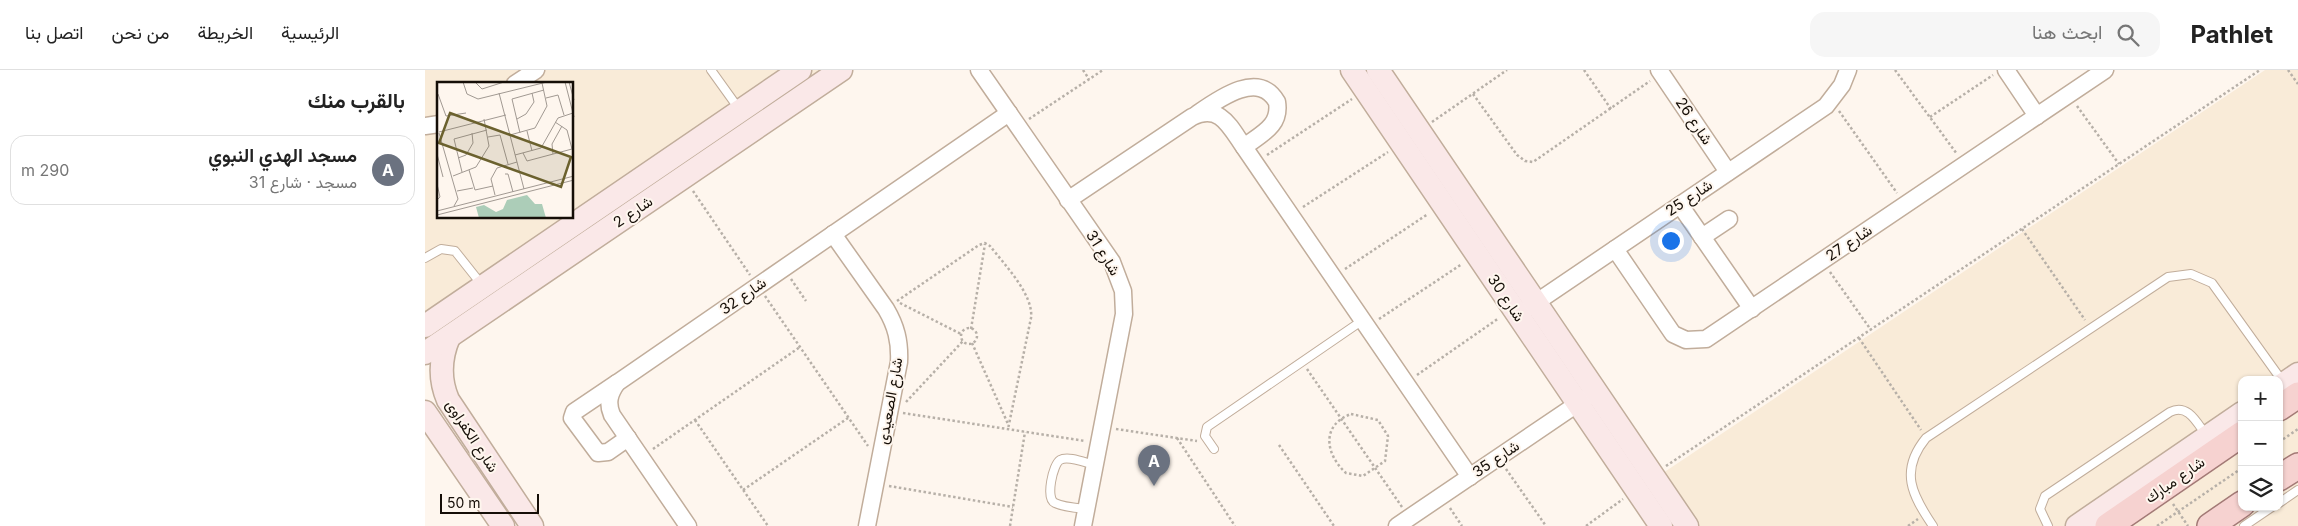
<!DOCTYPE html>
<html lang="ar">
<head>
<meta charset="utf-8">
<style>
	body { margin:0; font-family:Inter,Vazirmatn,sans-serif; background:#f6f6f6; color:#222; direction:rtl }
	.controls { position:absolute; right:15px; bottom:15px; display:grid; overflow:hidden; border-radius:10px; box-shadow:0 1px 4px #0004 }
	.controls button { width:45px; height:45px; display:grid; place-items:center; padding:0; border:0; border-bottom:1px solid #e0e0e0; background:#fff; color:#222; font:25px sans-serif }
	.scale { position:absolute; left:15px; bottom:12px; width:99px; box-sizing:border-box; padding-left:5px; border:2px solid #150e07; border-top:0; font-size:14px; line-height:18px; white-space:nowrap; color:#150e07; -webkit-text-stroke:4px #fef6ee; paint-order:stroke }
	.you { position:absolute; left:1245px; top:170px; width:18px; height:18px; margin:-12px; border:4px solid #fff; border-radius:50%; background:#1a73e8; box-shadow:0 0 0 8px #1a73e833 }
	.badge { display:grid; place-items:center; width:32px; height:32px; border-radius:50%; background:#6b612e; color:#fff; font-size:16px; font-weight:700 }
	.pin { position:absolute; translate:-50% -41px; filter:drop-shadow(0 1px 2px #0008) }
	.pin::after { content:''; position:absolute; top:26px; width:18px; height:15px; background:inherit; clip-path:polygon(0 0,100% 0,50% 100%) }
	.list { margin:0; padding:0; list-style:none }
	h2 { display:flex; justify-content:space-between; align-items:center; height:65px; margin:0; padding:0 20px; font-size:21px }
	h2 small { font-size:16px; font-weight:400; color:#767676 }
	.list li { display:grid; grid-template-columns:32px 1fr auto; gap:15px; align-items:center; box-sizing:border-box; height:70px; margin:0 10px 10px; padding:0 10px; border:1px solid #e0e0e0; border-radius:15px }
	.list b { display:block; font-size:19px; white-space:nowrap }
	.list p { margin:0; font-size:16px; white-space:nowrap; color:#767676 }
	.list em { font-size:16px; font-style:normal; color:#767676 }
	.icon { flex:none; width:28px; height:28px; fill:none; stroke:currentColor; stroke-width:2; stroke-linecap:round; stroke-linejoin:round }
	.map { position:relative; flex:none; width:1873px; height:456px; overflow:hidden; direction:ltr }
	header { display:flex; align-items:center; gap:30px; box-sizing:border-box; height:70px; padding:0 25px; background:#fff; border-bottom:1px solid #e0e0e0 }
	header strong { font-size:24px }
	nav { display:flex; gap:28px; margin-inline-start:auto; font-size:18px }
	.search { width:350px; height:45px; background:#f6f6f6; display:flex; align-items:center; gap:12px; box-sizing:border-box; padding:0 18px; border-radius:15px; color:#767676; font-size:19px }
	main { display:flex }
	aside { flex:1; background:#fff }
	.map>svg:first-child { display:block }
	.commercial { fill:#f9ebd8; fill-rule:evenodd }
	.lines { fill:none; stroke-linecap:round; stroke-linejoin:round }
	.lane-casing { stroke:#c1ad9b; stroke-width:10 }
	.street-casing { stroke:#c1ad9b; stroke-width:19 }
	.secondary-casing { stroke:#c1ad9b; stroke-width:25 }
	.primary-casing { stroke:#a37a76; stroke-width:28 }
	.path { stroke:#b7b0a8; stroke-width:2.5; stroke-dasharray:2.5 2.5; stroke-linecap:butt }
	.lane { stroke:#fff; stroke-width:8 }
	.street { stroke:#fff; stroke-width:16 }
	.secondary { stroke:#fae8e8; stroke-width:22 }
	.primary { stroke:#f6d2d0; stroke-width:25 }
	.labels { text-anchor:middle; stroke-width:4; stroke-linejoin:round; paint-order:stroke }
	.street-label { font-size:15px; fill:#150e07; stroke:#fef6ee }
	.inset-road { fill:none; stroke:#a19992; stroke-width:1 }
	.view { fill:#6b612e; fill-opacity:0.15; stroke:#6b612e; stroke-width:2.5 }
	.inset-edge { fill:none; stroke:#150e07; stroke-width:2.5 }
</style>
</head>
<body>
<header>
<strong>Pathlet</strong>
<div class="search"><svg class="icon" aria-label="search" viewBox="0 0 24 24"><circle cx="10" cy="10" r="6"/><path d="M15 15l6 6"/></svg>ابحث هنا</div>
<nav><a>الرئيسية</a><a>الخريطة</a><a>من نحن</a><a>اتصل بنا</a></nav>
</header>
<main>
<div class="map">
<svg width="1873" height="456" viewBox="0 0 1873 456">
	<rect width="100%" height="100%" fill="#fef6ee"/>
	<g class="commercial">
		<path d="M 0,0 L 395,0 L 0,269 ZM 14,14 L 148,14 L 148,148 L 14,148 Z"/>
		<path d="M 1840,0 L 1873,0 L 1873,456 L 1248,456 L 1220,415 ZM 1817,310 L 1854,310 L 1854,437 L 1817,437 Z"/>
	</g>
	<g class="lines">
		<defs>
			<g id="lane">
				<polyline points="286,0 314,39"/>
				<polyline points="0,188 16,179 30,181 57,215"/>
				<polyline points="789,379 780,366 782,357 938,250"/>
				<polyline points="1854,433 1873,420"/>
				<path d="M 661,439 C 652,438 638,437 630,433 C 620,429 628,394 635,390 C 643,385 661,393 670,395"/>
				<path d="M 1508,456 C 1487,425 1474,401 1501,368 L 1743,207 L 1766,204 L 1787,213 L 1858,312"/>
				<path d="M 1623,456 L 1615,439 L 1620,426 L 1745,342 C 1763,333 1772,353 1781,365"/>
				<polyline points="1819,456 1847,437"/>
			</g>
			<g id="street">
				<polyline points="554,0 687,192 698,221 699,244 658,456"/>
				<polyline points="1234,0 1303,102"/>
				<polyline points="1581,0 1612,46"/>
				<polyline points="90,14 111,0"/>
				<path d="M 772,44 C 795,28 834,0 852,32 C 856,56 836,64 819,77"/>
				<polyline points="0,56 14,54"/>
				<path d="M 643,130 L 767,47 C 795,33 805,57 819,77 L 1045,407"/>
				<polyline points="1255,135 1327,239"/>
				<path d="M 408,164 L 461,239 C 471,256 475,271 474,292 L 442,456"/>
				<polyline points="1277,167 1304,149"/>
				<polyline points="1190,179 1248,264 1261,270 1281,269 1680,0"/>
				<polyline points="1103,238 1401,36 1417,15 1423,0"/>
				<polyline points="192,313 149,342 147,348 173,383 183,382 203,368"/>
				<path d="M 263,456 L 187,345 C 182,333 184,324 192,313 L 584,43"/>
				<polyline points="972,456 1161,328"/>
			</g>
			<g id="secondary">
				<polyline points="927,0 1236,456"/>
				<polyline points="953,0 1262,456"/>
				<polyline points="0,256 375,0"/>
				<path d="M 24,267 C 15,288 14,309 23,330 L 107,456"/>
				<polyline points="0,283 416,0"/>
				<polyline points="1854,317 1873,304"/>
				<polyline points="0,342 78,456"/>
				<polyline points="1652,456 1817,343"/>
			</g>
			<g id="primary">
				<polyline points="1854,338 1873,325"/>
				<polyline points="1854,408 1873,396"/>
				<polyline points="1683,456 1817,364"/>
				<polyline points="1785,456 1817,434"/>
			</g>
		</defs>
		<use href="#lane" class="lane-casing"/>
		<use href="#street" class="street-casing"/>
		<use href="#secondary" class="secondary-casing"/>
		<use href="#primary" class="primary-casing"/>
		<g class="path">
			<polyline points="658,0 664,9"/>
			<polyline points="1159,0 1186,39"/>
			<polyline points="1470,0 1532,84"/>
			<polyline points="1863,0 1873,14"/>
			<polyline points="1048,24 1092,85 1100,91 1108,92 1225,11"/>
			<polyline points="1652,36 1694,94"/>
			<polyline points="1414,41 1472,123"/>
			<polyline points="1505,47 1568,5"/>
			<polyline points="604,49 678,0"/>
			<polyline points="1007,52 1082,0"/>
			<polyline points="842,85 927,29"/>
			<polyline points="268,121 325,205"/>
			<polyline points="878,137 963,82"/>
			<polyline points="1597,159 1660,250"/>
			<polyline points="920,199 1003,144"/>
			<polyline points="1405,202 1446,260"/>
			<polyline points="366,209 381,231"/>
			<polyline points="340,226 443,376"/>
			<path d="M 472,231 L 554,175 L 560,173 L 565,176 C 579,194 609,225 606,248 L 583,359"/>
			<polyline points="475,233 536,264"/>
			<polyline points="954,249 1037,194"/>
			<circle cx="544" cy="266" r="8"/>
			<polyline points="546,259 560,174"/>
			<polyline points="1434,268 1496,360"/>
			<polyline points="547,273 583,354"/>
			<polyline points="882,299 977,437"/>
			<polyline points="992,305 1074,248"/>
			<polyline points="481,332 538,271"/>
			<polyline points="478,343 660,371"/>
			<path d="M 926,344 L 953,350 L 963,366 L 960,391 L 938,406 L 921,403 C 900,384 896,355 926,344 Z"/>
			<polyline points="270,350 343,456"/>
			<polyline points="691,359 772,371"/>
			<polyline points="752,368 810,456"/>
			<polyline points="1854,372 1873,359"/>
			<polyline points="854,375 909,456"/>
			<polyline points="228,379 375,277"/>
			<polyline points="1241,396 1835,0"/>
			<polyline points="1081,399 1121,456"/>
			<polyline points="464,416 588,437"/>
			<polyline points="318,420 423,348"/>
			<polyline points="1748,434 1763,456"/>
			<polyline points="1025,438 1037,456"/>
			<polyline points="585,456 600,362"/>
			<polyline points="1161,456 1198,429"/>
			<polyline points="1483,456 1493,449"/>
			<polyline points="1732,456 1817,398"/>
		</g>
		<use href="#lane" class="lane"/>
		<use href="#street" class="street"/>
		<use href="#secondary" class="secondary"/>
		<use href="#primary" class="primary"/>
	</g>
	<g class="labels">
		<g class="street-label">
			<text transform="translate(1269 51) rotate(56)" y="5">شارع 26</text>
			<text transform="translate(1264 128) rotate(-34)" y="5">شارع 25</text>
			<text transform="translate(208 142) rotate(-34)" y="5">شارع 2</text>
			<text transform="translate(1424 173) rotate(-34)" y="5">شارع 27</text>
			<text transform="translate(678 183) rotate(58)" y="5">شارع 31</text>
			<text transform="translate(318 226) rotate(-35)" y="5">شارع 32</text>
			<text transform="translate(1081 228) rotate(56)" y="5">شارع 30</text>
			<text transform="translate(465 331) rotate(-80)" y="5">شارع الصعيدى</text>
			<text transform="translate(47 366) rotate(57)" y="5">شارع الكفراوى</text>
			<text transform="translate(1071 389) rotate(-34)" y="5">شارع 35</text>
			<text transform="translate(1750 410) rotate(-35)" y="5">شارع مبارك</text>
		</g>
	</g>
	<g transform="translate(12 12)">
		<rect width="136" height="136" fill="#fef6ee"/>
		<path d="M 90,113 L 98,122 L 105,122 L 109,136 L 42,136 L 39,125 L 47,123 L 59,130 L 66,127 L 70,118 Z" fill="#accdb8"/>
		<path class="inset-road" d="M 26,0 L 30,12 L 41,17 L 110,0M 38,0 L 45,7 L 67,0M 128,0 L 137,35M 132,0 L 137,18M 62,11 L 87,107M 1,12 L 9,34 L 29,31M 109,16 L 121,13 L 127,33M 80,37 L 89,32 L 97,20 L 95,11M 90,49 L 95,69M 2,50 L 69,33M 2,51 L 21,117 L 17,124M 83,51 L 75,17 L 107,8M 73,53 L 98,46 L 110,24 L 105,1M 51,55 L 63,53 L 71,82M 86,71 L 90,79 L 135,67 L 130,48 L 118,40M 0,72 L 6,95M 116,72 L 115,62 L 125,44M 78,73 L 104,66 L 121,36 L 136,31M 21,76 L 29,73 L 36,61 L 35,51M 32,88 L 38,108 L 56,104M 25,90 L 17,57 L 50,48M 68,92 L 71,92 L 76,110M 16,94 L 39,85 L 52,64 L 47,37M 0,102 L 3,115 L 0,118M 20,109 L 36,106M 58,113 L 54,97 L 60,86 L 80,80M 0,129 L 137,94M 0,133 L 137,98"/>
		<path class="view" d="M 13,31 L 134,75 L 124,105 L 2,61 Z"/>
		<rect width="136" height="136" class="inset-edge"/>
	</g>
</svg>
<div class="controls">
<button>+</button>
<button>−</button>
<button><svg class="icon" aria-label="layers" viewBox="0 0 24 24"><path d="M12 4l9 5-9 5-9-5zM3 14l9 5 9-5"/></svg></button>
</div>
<div class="scale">50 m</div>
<div class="you"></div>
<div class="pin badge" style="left:729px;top:416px;background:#6b7280">A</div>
</div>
<aside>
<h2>بالقرب منك<small></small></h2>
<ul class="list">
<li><span class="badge" style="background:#6b7280">A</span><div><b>مسجد الهدي النبوي</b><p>مسجد · شارع 31</p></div><em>290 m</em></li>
</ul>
</aside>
</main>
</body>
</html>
